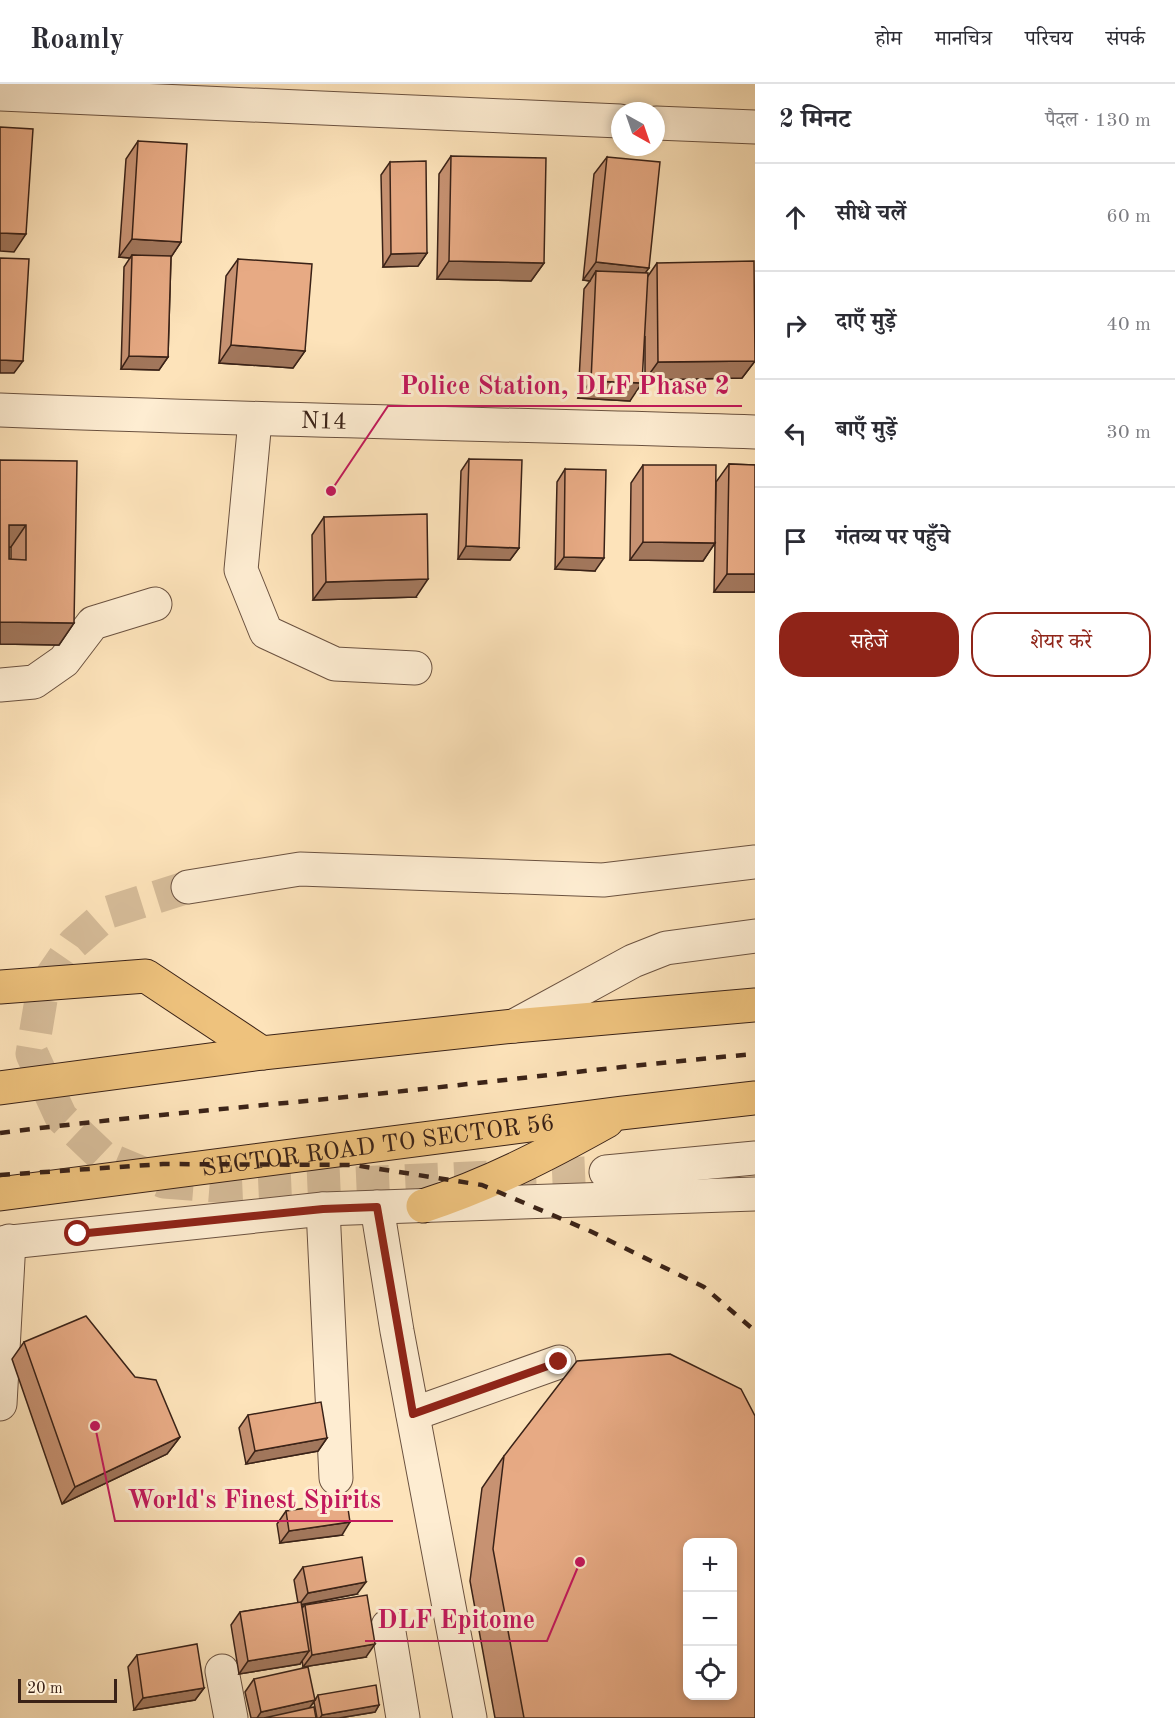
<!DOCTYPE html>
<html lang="hi">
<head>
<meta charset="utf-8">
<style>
	body { margin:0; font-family:"Old Standard TT","Noto Serif Devanagari",serif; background:#f2f2f3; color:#2b2b33 }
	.controls { position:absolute; right:18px; bottom:18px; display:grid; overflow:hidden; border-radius:12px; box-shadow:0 3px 9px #0003 }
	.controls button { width:54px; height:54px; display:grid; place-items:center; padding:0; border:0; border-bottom:2px solid #e1e1e2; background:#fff; color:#2b2b33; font:30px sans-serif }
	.compass { position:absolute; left:611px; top:18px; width:54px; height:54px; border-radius:50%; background:#fff; box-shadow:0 3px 9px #0003; rotate:140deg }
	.scale { position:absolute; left:18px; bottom:15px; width:99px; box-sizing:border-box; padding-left:6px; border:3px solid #3a2217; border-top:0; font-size:16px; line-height:21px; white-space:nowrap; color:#3a2217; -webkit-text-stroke:4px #feedd2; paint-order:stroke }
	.stop { position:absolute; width:18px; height:18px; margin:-14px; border:4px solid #8f2418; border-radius:50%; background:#fff }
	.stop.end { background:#8f2418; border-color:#fff; box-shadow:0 2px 6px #0008 }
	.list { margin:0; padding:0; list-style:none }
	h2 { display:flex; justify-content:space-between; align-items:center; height:78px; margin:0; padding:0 24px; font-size:26px }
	h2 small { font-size:20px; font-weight:400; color:#7c7c81 }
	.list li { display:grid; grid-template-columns:39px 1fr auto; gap:18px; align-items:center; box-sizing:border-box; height:108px; padding:0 24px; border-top:2px solid #e1e1e2 }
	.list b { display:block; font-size:22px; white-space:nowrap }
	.list em { font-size:20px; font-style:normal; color:#7c7c81 }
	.actions { display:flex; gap:12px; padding:18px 24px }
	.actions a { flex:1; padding:14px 0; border:2px solid #8f2418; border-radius:24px; text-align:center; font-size:21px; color:#8f2418 }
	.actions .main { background:#8f2418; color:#fff }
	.icon { flex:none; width:33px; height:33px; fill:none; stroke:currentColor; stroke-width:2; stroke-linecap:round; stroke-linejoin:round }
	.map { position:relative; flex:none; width:755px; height:1634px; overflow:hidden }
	header { display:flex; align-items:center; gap:36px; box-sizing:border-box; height:84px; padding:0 30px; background:#fff; border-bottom:2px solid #e1e1e2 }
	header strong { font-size:28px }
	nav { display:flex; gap:33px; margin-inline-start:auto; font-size:21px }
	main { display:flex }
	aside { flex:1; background:#fff }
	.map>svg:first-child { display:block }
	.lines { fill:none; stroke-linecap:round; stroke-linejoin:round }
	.minor-tunnel { stroke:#d6bc99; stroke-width:33; stroke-dasharray:33 16; stroke-linecap:butt }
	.minor-casing { stroke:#6b5240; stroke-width:35 }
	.major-casing { stroke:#3a2217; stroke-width:35 }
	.minor { stroke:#feedd2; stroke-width:33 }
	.major { stroke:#eec27d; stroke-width:33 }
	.rail { stroke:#3a2217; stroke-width:4.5; stroke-dasharray:10 10; stroke-linecap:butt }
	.wall { fill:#c79272; stroke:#3a2217; stroke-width:1.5; fill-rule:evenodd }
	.shaded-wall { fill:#a2775c; stroke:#3a2217; stroke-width:1.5 }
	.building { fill:#e7aa84; stroke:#3a2217; stroke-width:1.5; fill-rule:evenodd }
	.route { stroke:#8f2418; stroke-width:8 }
	.labels { text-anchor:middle; stroke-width:6; stroke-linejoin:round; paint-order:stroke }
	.street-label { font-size:24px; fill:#3a2217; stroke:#feedd2 }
	.leader { fill:none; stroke:#c2185b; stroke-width:2 }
	.callout-dot { fill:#c2185b; stroke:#feedd2; stroke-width:2 }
	.callout-label { font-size:26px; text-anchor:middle; font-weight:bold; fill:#c2185b; stroke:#feedd2; stroke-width:6; stroke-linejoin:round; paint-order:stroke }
</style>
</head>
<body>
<header>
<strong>Roamly</strong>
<nav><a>होम</a><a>मानचित्र</a><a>परिचय</a><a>संपर्क</a></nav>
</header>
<main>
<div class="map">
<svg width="755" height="1634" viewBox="0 0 755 1634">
	<rect width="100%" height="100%" fill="#fde3ba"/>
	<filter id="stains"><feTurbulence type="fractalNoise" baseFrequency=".00333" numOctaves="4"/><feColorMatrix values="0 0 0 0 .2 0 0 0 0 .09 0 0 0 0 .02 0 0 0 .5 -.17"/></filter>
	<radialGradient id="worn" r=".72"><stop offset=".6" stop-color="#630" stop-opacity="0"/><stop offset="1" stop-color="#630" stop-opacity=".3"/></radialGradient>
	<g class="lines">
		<polyline class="minor-tunnel" points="188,803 109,828 74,859 43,904 32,970 61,1033 102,1072 164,1098 239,1104 606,1088"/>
		<defs>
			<g id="minor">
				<polyline points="0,10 620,37"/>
				<polyline points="656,39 755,43"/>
				<path id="s1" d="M 0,326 C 252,336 503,340 755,348"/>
				<polyline points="255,336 241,486 266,548 335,580 415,584"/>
				<polyline points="0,601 34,598 64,577 93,539 155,520"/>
				<polyline points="188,803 300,785 603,796 755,778"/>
				<polyline points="514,942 633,877 666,864 755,852"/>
				<polyline points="606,1088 755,1074"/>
				<polyline points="377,1123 397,1247 470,1634"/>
				<polyline points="323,1125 336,1394"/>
				<polyline points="0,1159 323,1125 755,1110"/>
				<polyline points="0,1320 9,1157"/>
				<polyline points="413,1330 559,1278"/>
				<polyline points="388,1542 403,1634"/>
				<polyline points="222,1587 231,1634"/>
			</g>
			<g id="major">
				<polyline points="0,903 146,892 262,969"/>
				<polyline points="0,1004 262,969 514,942 755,921"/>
				<path id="s2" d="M 0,1110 L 622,1029 L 755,1014"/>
				<path d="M 423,1122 C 488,1101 548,1070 607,1037"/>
			</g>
		</defs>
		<use href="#minor" class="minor-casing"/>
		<use href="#major" class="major-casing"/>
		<use href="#minor" class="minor"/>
		<use href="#major" class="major"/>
		<g class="rail">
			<path d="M 0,1049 C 125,1033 250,1023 375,1010 C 502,997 628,981 755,970"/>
			<polyline points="0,1091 163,1080 354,1081 482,1101 590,1147 704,1203 755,1247"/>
		</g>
	</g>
	<g class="wall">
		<polygon points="138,57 181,158 171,173 168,273 159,286 121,285 124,183 130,174 119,173 126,75"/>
		<polygon points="451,72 544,179 531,197 437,195 439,90"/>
		<polygon points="607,73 645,189 648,192 657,179 755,277 742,294 645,296 645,252 630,317 578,314 584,205 590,197 583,196 594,90"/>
		<polygon points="390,78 427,169 418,182 383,183 381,91"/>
		<polygon points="238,175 305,267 293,284 219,279 226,192"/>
		<polygon points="469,375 519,464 510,476 458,475 461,387"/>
		<path d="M 0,376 L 74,539 L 59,561 L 0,560 ZM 9,463 L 11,463 L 11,475 L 9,475 Z"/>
		<polygon points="729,380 755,381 755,508 714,508 715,459 703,477 630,476 631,399 643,381 715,443 716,398"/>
		<polygon points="565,385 595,487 555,485 557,398"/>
		<polygon points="324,433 416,513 313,516 312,451"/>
		<polygon points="24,1258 180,1353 167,1370 62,1420 12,1275"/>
		<polygon points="248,1331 327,1354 318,1367 246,1380 239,1344"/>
		<polygon points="504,1372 755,1634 495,1634 470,1497 482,1404"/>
		<polygon points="286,1427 342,1451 280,1459 277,1440"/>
		<polygon points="303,1483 357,1510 302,1521 302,1524 305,1521 366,1573 303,1583 302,1576 300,1580 239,1590 231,1541 240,1528 298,1519 294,1496"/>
		<polygon points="137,1571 204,1604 195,1616 134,1626 128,1583"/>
		<polygon points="254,1595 315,1616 318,1611 379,1621 375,1628 339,1634 317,1634 314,1618 309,1624 316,1634 251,1634 245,1608"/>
	</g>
	<g class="shaded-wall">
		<polygon points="0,149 26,150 14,168 0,167"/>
		<polygon points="132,155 181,158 169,176 132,171 130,174 119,173"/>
		<polygon points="427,169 418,182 383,183 391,170"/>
		<polygon points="449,177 544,179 531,197 437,195"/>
		<polygon points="596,178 649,184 636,201 596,187 590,197 583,196"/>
		<polygon points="231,261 305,267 293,284 219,279"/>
		<polygon points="129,272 168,273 159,286 121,285"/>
		<polygon points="0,276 23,277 14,289 0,289"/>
		<polygon points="755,277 742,294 645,296 658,278"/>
		<polygon points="591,297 642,299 630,317 578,314"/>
		<polygon points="9,441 26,441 11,463 0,463"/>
		<polygon points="643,458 715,459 703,477 630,476"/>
		<polygon points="466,462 519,464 510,476 458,475"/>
		<polygon points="564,473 604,474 595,487 555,485"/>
		<polygon points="727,490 755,490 755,508 714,508"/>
		<polygon points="428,495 416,513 313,516 326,498"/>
		<polygon points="0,538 74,539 59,561 0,560"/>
		<polygon points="180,1353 167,1370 62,1420 75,1403"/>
		<polygon points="327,1354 318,1367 246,1380 255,1367"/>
		<polygon points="350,1438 342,1451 280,1459 289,1447"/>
		<polygon points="366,1498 357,1510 299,1521 308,1509"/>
		<polygon points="375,1560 366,1573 303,1583 312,1571"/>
		<polygon points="309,1567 300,1580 239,1590 248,1577"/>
		<polygon points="204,1604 195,1616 134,1626 143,1614"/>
		<polygon points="315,1616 306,1629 283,1634 257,1634 261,1628"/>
		<polygon points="379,1621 375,1628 339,1634 320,1634 322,1631"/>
	</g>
	<g class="building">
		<polygon points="0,43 33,45 26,150 0,149"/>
		<polygon points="138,57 187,60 181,158 132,155"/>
		<polygon points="451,72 546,74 544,179 449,177"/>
		<polygon points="607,73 660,78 649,184 596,178"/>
		<polygon points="426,77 427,169 391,170 390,78"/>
		<polygon points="132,171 171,172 168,273 129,272"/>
		<polygon points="0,174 29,175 23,277 0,276"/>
		<polygon points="238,175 312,180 305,267 231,261"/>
		<polygon points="754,177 755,277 658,278 657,179"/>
		<polygon points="596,187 648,189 642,299 591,297"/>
		<polygon points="469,375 522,376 519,464 466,462"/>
		<path d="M 0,376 L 77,377 L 74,539 L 0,538 ZM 9,441 L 26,441 L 26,476 L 9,475 Z"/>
		<polygon points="729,380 755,381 755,490 727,490"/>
		<polygon points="643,381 716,381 715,459 643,458"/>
		<polygon points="565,385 606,386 604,474 564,473"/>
		<polygon points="427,430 428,495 326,498 324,433"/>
		<polygon points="86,1232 135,1293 156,1296 180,1353 75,1403 24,1258"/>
		<path d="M 670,1270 L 741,1305 L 755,1332 L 755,1634 L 524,1634 L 493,1465 L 504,1372 L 577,1277 ZM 687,1458 L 732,1458 L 732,1611 L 687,1611 Z"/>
		<polygon points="321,1318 327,1354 255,1367 248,1331"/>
		<polygon points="347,1418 350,1438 289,1447 286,1427"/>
		<polygon points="362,1473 366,1498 308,1509 303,1483"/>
		<polygon points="367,1511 375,1560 312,1571 305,1521"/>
		<polygon points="301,1518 309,1567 248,1577 240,1528"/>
		<polygon points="197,1560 204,1604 143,1614 137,1571"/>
		<polygon points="308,1583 315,1616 261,1628 254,1595"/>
		<polygon points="376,1601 379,1621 322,1631 318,1611"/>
		<polygon points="314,1623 316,1634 264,1634"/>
	</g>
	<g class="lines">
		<polyline class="route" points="78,1150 323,1125 377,1123 413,1330 559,1278"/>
	</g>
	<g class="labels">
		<g class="street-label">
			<text dy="8" stroke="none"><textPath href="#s1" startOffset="324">N14</textPath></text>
			<text dy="8" stroke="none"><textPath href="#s2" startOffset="381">SECTOR ROAD TO SECTOR 56</textPath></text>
		</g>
	</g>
	<path class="leader" d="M331 407L388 322H742M95 1342L115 1437H393M580 1478L547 1557H365"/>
	<g class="callout-dot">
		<circle cx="331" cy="407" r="6"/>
		<circle cx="95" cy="1342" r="6"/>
		<circle cx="580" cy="1478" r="6"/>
	</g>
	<g class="callout-label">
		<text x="565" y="310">Police Station, DLF Phase 2</text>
		<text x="254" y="1424">World's Finest Spirits</text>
		<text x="456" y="1544">DLF Epitome</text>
	</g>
	<rect width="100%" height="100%" filter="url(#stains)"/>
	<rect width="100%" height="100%" fill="url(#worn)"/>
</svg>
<div class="controls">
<button>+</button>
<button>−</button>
<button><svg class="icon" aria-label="locate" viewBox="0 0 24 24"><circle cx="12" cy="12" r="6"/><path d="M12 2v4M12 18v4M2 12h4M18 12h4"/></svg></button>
</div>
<svg class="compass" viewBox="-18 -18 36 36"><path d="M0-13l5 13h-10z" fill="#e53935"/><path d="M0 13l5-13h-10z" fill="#7c7c81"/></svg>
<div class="scale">20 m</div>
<div class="stop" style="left:78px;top:1150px"></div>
<div class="stop end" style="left:559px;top:1278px"></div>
</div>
<aside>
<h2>2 मिनट<small>पैदल · 130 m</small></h2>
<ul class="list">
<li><svg class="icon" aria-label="ahead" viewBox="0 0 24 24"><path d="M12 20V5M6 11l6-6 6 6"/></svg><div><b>सीधे चलें</b></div><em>60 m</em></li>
<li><svg class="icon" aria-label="right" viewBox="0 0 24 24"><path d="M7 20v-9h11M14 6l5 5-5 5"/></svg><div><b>दाएँ मुड़ें</b></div><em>40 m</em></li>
<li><svg class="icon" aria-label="left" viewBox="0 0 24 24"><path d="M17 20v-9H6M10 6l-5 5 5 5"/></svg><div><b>बाएँ मुड़ें</b></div><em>30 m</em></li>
<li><svg class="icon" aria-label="arrive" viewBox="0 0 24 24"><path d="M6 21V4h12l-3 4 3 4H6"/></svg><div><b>गंतव्य पर पहुँचे</b></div></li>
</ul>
<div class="actions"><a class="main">सहेजें</a><a>शेयर करें</a></div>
</aside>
</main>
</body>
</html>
